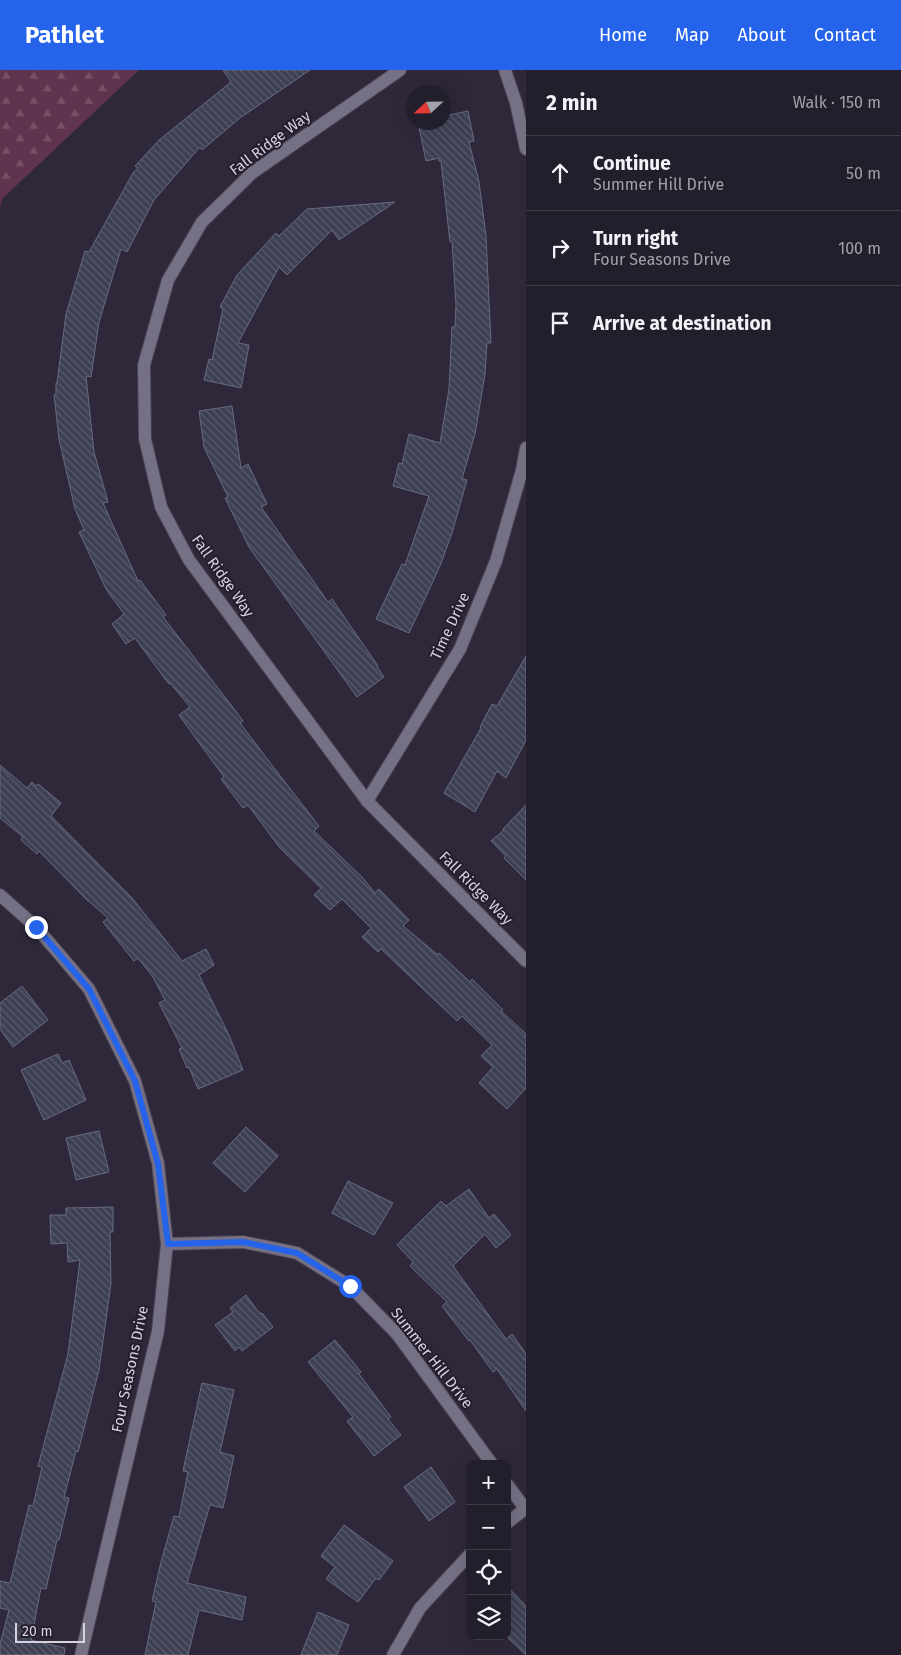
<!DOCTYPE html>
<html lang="en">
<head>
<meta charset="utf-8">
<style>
	body { margin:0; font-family:"Fira Sans",sans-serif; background:#2e2b38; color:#f1f3f6 }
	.controls { position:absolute; right:15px; bottom:15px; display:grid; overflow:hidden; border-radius:10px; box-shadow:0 5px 20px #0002 }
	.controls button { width:45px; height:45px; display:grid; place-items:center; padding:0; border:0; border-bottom:1px solid #3f3c48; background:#221e2c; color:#f1f3f6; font:25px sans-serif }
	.compass { position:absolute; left:406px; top:15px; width:45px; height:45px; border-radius:50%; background:#221e2c; box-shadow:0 5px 20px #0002; rotate:248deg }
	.scale { position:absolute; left:15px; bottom:12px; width:70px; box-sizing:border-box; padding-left:5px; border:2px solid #d5d1dd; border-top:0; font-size:14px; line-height:18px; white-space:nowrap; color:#d5d1dd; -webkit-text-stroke:4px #241e2f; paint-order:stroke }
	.stop { position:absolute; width:15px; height:15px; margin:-11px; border:4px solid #2563eb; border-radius:50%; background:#fff }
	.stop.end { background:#2563eb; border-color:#fff; box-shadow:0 1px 5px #0008 }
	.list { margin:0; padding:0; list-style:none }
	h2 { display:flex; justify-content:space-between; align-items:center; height:65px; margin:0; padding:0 20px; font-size:21px }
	h2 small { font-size:16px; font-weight:400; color:#a2a2a9 }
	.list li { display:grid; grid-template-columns:32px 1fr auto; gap:15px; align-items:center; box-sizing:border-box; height:75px; padding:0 20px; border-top:1px solid #3f3c48 }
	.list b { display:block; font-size:19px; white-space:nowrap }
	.list p { margin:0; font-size:16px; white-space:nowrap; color:#a2a2a9 }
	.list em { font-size:16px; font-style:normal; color:#a2a2a9 }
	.icon { flex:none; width:28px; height:28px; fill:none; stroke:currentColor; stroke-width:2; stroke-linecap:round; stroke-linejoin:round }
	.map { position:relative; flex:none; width:526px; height:1585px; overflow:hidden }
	header { display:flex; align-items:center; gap:30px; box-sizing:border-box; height:70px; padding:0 25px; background:#2563eb; color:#fff }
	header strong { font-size:24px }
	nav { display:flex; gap:28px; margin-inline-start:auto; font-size:18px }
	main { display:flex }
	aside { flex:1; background:#221e2c }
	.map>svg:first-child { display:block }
	.forest { fill:url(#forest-firs) }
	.building { fill:url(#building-back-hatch); stroke:#686b80 }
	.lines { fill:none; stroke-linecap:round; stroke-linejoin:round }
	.street-casing { stroke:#484352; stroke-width:14 }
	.street { stroke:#767084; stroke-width:12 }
	.route { stroke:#2563eb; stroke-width:6 }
	.labels { text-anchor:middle; stroke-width:4; stroke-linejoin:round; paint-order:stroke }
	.street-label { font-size:15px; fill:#d5d1dd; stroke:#241e2f }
</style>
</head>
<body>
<header>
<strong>Pathlet</strong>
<nav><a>Home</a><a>Map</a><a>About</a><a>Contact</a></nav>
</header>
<main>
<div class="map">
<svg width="526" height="1585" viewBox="0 0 526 1585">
	<defs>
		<pattern id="forest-firs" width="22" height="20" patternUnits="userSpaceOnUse" patternTransform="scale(1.25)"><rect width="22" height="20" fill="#60334e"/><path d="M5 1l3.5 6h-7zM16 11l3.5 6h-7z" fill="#765067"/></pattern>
		<pattern id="building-back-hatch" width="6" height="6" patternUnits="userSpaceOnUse" patternTransform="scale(1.25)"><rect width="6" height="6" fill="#3d4052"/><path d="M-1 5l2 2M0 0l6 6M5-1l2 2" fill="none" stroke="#585b6a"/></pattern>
	</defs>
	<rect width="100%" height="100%" fill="#2e283a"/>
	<polygon class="forest" points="0,0 139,0 2,129 0,137"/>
	<g class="building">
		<polygon points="223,0 310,0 240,48 202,80 200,77 154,130 127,182 121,179 99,252 91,307 86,306 94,382 108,432 103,433 138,511 140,510 166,545 163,547 235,640 243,651 240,653 271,694 319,756 314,761 362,807 375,823 379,819 409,850 403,856 438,885 439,883 470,912 472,909 503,940 501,941 526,964 526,1018 507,1039 479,1013 493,997 481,986 492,975 462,946 457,951 381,879 378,882 362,867 371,858 342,829 330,840 314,825 321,818 280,778 248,735 243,738 221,709 224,707 179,645 190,637 171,614 168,613 135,568 126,574 112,554 124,544 106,519 79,462 84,460 75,439 59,369 54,325 56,325 56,313 57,313 66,244 85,181 89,182 133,103 138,98 135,96 159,70 231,12"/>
		<polygon points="468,41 474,71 469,72 479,112 486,166 491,273 487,273 485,304 475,364 462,409 467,410 452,463 440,496 409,563 376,549 402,494 405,495 429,426 393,416 399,393 402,394 409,364 440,373 449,319 452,257 455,257 456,235 452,171 450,172 441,91 439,91 439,88 426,91 418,52 444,52 444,46"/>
		<polygon points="395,132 339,170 332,160 287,205 279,197 238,273 249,275 241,318 204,310 209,289 212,290 223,239 220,237 237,205 276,163 279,166 307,139"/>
		<polygon points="232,336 241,398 248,394 267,434 261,437 328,532 332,529 378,596 377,597 384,607 357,627 249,477 225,428 228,427 204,377 199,341"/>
		<polygon points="526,586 526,670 506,708 497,701 475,742 444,723 481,658 480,657 492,634 497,636"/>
		<polygon points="0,695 27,718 32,712 36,716 38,714 61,733 51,746 132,828 182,891 206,879 214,895 199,905 229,965 243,1000 198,1019 189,997 187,998 179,979 182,978 159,933 165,930 153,907 138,888 134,891 103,852 108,848 85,828 39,781 37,784 21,770 23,767 0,748"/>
		<polygon points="526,735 526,810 504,788 506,786 491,771 504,760 503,759"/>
		<polygon points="22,916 48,950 13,977 0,959 0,933"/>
		<polygon points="58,984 62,993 69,990 86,1030 44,1050 21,1000"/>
		<polygon points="246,1057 278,1086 245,1122 213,1093"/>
		<polygon points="99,1061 109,1102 76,1110 66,1068"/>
		<polygon points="348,1111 393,1133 374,1165 332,1143"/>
		<polygon points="469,1119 489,1148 494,1144 511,1165 496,1178 485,1164 453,1196 506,1269 512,1264 526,1284 526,1341 497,1299 493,1302 470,1270 469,1271 442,1236 447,1232 410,1196 413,1192 397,1175 441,1131 446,1136"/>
		<polygon points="113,1137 113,1162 110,1162 111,1213 99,1300 78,1382 76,1381 64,1427 69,1428 59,1470 57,1470 46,1519 41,1518 31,1570 65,1578 64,1585 0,1585 0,1574 9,1540 0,1538 0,1511 10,1513 29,1435 33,1436 42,1397 38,1396 68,1284 80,1190 68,1192 67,1173 51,1174 50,1145 66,1145 66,1138"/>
		<polygon points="246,1225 260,1244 262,1243 273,1257 242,1281 239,1277 235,1281 215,1255 233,1242 230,1238"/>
		<polygon points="335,1270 361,1302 359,1304 391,1347 388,1349 401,1365 374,1386 347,1351 353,1347 308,1292"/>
		<polygon points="202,1313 234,1320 220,1382 234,1386 223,1438 210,1435 187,1513 246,1527 242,1550 199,1540 188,1585 145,1585 156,1532 152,1531 161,1492 174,1446 179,1447 188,1402 183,1401"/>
		<polygon points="431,1397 455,1432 429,1451 404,1417"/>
		<polygon points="344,1455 393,1491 379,1510 376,1508 358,1532 326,1509 335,1497 321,1486"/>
		<polygon points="507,1516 526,1536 526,1585 507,1567"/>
		<polygon points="318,1542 349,1555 337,1585 301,1585"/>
	</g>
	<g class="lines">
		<defs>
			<g id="street">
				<polyline points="400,0 252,103 202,152 168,210 144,295 145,369 161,437 189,490 367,731 526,891"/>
				<polyline points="505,0 516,33 526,79"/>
				<polyline points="367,731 460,579 496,491 522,400 526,378"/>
				<polyline points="0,825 36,857 89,919 135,1011 158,1093 167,1174 158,1261 81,1585"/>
				<polyline points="167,1174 243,1172 297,1183 350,1216 397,1264 492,1394"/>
				<polyline points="507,1414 526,1440"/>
				<polyline points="507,1453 525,1439"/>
				<polyline points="393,1585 420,1538 470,1484"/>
			</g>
		</defs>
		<use href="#street" class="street-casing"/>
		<use href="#street" class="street"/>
	</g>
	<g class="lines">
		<polyline class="route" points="36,857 89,919 135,1011 158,1094 168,1174 243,1172 297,1183 350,1216"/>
	</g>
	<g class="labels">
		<g class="street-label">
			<text transform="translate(270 73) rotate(-37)" y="5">Fall Ridge Way</text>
			<text transform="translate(223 506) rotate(55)" y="5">Fall Ridge Way</text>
			<text transform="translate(450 556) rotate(-65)" y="5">Time Drive</text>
			<text transform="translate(476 818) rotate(45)" y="5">Fall Ridge Way</text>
			<text transform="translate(432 1288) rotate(52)" y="5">Summer Hill Drive</text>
			<text transform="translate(130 1299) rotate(-78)" y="5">Four Seasons Drive</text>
		</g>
	</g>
</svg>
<div class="controls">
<button>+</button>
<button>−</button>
<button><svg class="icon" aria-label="locate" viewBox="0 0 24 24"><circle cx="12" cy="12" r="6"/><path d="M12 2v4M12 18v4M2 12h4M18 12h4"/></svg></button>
<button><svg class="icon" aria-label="layers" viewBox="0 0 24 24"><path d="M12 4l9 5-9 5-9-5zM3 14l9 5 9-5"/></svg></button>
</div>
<svg class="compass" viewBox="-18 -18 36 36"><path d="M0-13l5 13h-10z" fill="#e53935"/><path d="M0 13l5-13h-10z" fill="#a2a2a9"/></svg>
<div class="scale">20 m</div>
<div class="stop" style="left:350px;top:1216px"></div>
<div class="stop end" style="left:36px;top:857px"></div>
</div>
<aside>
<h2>2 min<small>Walk · 150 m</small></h2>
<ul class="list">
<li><svg class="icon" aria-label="ahead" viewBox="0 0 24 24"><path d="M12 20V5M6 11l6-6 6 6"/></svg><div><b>Continue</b><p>Summer Hill Drive</p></div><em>50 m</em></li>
<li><svg class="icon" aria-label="right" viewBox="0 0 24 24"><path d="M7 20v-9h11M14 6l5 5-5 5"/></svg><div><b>Turn right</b><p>Four Seasons Drive</p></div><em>100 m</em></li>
<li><svg class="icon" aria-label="arrive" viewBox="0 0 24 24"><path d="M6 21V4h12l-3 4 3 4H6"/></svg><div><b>Arrive at destination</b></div></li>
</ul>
</aside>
</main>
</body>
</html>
